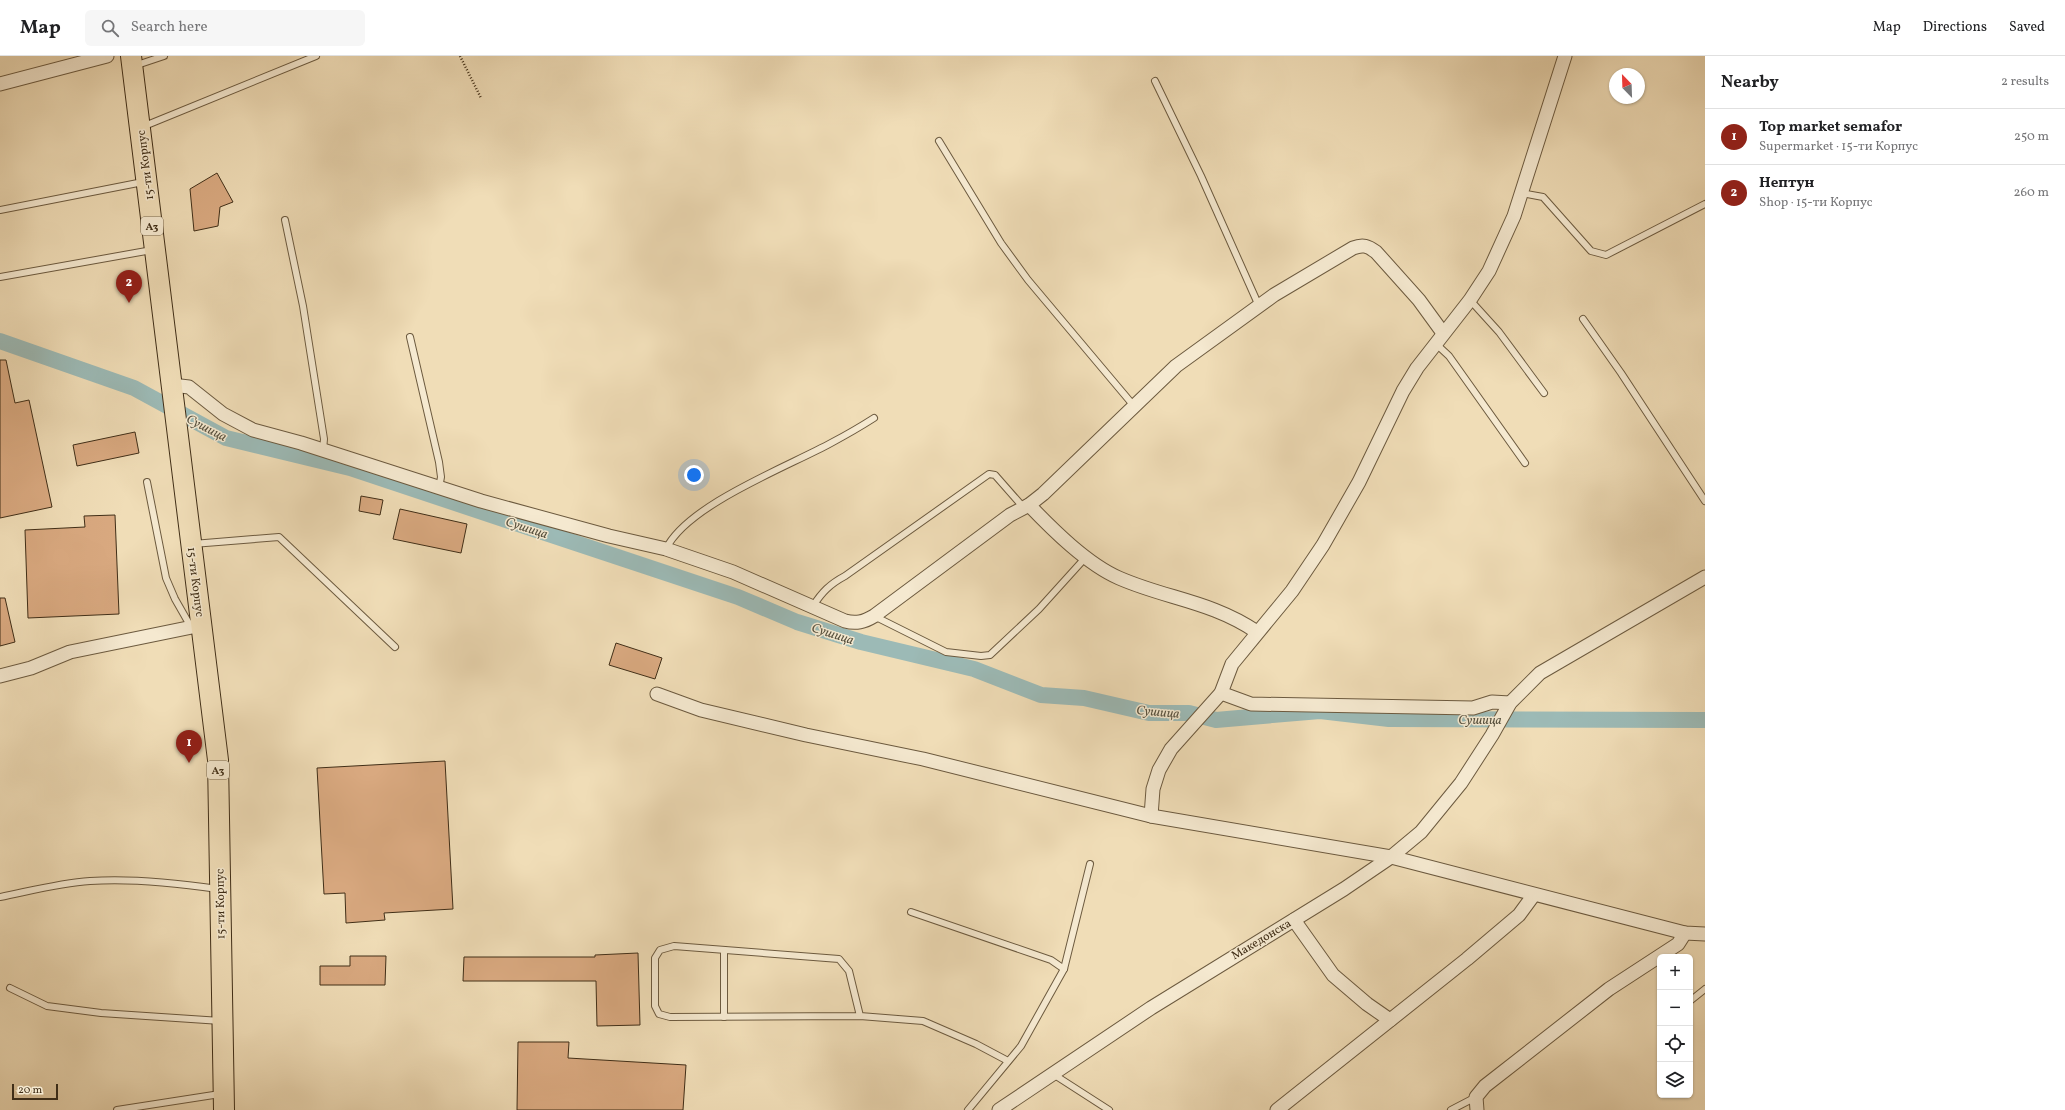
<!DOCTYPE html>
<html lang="en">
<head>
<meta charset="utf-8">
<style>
	body { margin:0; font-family:Vollkorn,serif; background:#f6f6f6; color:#202124 }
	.controls { position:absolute; right:12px; bottom:12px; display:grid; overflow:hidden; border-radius:6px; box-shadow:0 1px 3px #0004 }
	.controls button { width:36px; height:36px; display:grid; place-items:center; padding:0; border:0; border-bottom:1px solid #e0e0e0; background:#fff; color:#202124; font:20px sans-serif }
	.compass { position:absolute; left:1609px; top:12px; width:36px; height:36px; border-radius:50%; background:#fff; box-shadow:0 1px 3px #0004; rotate:337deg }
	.scale { position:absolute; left:12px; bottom:10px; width:46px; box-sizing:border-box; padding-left:4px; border:2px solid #402e17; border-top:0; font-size:11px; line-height:14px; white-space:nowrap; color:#402e17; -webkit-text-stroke:3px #f5e9d0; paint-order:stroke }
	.you { position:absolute; left:694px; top:419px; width:14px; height:14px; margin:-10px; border:3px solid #fff; border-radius:50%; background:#1a73e8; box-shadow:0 0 0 6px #1a73e833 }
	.badge { display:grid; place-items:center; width:26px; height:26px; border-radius:50%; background:#8f2418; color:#fff; font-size:13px; font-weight:700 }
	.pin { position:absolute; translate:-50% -33px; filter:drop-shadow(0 1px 2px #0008) }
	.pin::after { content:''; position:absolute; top:21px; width:14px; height:12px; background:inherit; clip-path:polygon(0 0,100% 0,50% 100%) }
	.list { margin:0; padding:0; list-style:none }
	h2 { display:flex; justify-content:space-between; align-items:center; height:52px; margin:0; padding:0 16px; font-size:17px }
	h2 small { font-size:13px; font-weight:400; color:#757577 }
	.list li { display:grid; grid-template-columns:26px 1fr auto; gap:12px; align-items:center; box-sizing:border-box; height:56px; padding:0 16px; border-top:1px solid #e0e0e0 }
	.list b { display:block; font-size:15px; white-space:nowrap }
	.list p { margin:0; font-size:13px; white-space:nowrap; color:#757577 }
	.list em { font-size:13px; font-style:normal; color:#757577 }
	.icon { flex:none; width:22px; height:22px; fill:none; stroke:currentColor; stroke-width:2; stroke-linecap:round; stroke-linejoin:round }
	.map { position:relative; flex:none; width:1705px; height:1054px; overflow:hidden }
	header { display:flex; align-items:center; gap:24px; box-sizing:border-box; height:56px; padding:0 20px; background:#fff; border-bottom:1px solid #e0e0e0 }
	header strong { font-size:19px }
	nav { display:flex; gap:22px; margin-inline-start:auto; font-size:14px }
	.search { width:280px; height:36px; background:#f6f6f6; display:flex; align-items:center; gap:10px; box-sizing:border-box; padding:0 14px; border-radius:6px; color:#757577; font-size:15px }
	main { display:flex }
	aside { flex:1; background:#fff }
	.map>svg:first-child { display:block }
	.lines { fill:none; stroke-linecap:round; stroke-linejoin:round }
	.canal { stroke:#9cbab6; stroke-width:16 }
	.building { fill:#d9a980; stroke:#402e17 }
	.lane-casing { stroke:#6c5a3f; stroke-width:8 }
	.street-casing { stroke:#6c5a3f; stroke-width:15 }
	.primary-casing { stroke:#402e17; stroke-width:22 }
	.path { stroke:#402e17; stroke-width:2.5; stroke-dasharray:1 2; stroke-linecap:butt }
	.lane { stroke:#f5e9d0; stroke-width:6 }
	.street { stroke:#f5e9d0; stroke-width:13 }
	.primary { stroke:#f0ddb7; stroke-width:20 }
	.labels { text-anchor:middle; stroke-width:3; stroke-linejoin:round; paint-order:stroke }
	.shield { fill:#f5e9d0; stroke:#76664e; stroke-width:1 }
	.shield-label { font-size:11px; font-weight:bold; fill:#402e17 }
	.street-label { font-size:12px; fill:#402e17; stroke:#f5e9d0 }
	.water-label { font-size:13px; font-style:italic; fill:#57513f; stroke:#f5e9d0 }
</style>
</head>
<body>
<header>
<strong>Map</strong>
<div class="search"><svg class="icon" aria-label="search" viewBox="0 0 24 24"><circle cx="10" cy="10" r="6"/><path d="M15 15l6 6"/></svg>Search here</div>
<nav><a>Map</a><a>Directions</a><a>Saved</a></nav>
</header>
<main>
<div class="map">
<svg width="1705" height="1054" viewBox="0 0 1705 1054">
	<rect width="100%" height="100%" fill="#f0ddb7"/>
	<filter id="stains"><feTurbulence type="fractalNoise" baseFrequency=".005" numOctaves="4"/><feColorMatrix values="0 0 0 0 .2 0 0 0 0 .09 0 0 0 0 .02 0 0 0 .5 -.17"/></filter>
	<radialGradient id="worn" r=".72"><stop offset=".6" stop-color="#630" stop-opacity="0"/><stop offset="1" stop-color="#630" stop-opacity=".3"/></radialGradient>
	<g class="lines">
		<polyline class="canal" points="0,285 134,332 226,382 350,412 738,541 797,566 861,586 974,613 1041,639 1084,642 1149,657 1189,657 1216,664 1320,655 1389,663 1705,664"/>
	</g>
	<g class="building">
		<polygon points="217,117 233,146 220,151 218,170 194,175 190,133"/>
		<polygon points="0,304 6,304 15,347 29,344 52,451 0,462"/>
		<polygon points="135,376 139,397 77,410 73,389"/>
		<polygon points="361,440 383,444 380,459 359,455"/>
		<polygon points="400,453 467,468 461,497 393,483"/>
		<polygon points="115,459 119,558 28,562 25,474 85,471 84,460"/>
		<polygon points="0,542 5,542 15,586 0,590"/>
		<polygon points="616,587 662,602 655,623 609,609"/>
		<polygon points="445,705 453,853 384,857 385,864 346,867 345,837 324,838 317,712"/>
		<polygon points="638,897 640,969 597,970 596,925 463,925 464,901 595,901 595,899"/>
		<polygon points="350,900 386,900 385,929 320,929 320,910 350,910"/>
		<polygon points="518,986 569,986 568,1002 686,1009 683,1054 517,1054"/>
	</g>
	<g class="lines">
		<defs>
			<g id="lane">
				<polyline points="134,10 164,0"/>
				<polyline points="1155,25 1201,120 1259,250"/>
				<polyline points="142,71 316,0"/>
				<polyline points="939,85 1001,187 1028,224 1134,350"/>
				<polyline points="1521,137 1543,141 1591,195 1606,199 1705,148"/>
				<polyline points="0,154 143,126"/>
				<polyline points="285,164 303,250 324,383 323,394"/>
				<polyline points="0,221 152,194"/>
				<polyline points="1470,244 1499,276 1544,337"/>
				<polyline points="1583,263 1621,317 1705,445"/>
				<polyline points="410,281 439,406 441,421 439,432"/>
				<polyline points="1435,287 1449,300 1525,407"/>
				<polyline points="147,426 166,522 175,543 191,571"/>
				<polyline points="193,488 279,481 395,591"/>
				<path d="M 666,493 C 687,449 787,411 831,387 C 846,379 860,371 874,362"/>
				<path d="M 813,550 C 822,536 830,528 845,520 L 989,418 L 995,419 L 1024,452"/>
				<polyline points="874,560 946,596 981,600 990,599 1039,553 1086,501"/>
				<path d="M 0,841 C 30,835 60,827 90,825 C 132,822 177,827 218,833"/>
				<polyline points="911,856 1051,904 1064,913"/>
				<polyline points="724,894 724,961"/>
				<polyline points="10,932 47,950 101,957 221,965"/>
				<polyline points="1690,945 1705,933"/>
				<polyline points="860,960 849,915 839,903 674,890 660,894 655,902 655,950 659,958 670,961 860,960 923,965 976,988 1008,1005"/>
				<polyline points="1053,1018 1109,1054"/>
				<polyline points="117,1054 220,1038"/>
				<polyline points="968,1054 1021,990 1064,913 1090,808"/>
				<polyline points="1451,1054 1476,1041"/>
			</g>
			<g id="street">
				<polyline points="0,28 107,0"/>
				<path d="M 172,329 L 189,331 L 223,358 L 253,374 L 301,387 L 481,445 L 609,480 L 666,493 L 733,516 L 845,565 C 856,568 864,566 874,560 L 1010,459 L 1029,449 L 1043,438 L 1176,310 L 1274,239 L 1353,192 C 1363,188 1368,190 1376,196 L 1419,244 L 1443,277"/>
				<path d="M 1029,449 C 1053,474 1087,508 1119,522 C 1167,543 1211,545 1257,576"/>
				<polyline points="0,620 31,612 70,596 202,569"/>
				<polyline points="1221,637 1251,648 1473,652 1492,646 1510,647"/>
				<polyline points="657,638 701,654 806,679 923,703 1151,760 1391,801 1685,877 1705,878"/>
				<polyline points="1151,760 1153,733 1159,714 1171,693 1221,637 1232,608 1292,535 1323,489 1359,426 1403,335 1417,312 1470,244 1489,215 1514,160 1565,0"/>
				<polyline points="1294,864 1333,919 1367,948 1390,964"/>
				<polyline points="999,1054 1151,952 1344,833 1391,801 1421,776 1461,727 1492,679 1510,647 1540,617 1705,521"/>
				<polyline points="1277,1054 1467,903 1519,859 1533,840"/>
				<polyline points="1477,1054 1476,1041 1485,1030 1609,933 1678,888 1685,877"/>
			</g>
			<polyline id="primary" points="131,0 218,704 224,1054"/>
		</defs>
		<use href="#lane" class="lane-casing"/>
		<use href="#street" class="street-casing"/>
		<use href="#primary" class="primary-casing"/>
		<polyline class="path" points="460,0 481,42"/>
		<use href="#lane" class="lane"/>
		<use href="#street" class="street"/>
		<use href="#primary" class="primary"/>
	</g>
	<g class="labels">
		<g class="shield">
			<rect x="141" y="161" width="22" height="18" rx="3"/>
			<rect x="207" y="705" width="22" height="18" rx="3"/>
		</g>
		<g class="shield-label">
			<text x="152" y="174">A3</text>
			<text x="218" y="718">A3</text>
		</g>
		<g class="street-label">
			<text transform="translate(145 109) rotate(-97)" y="4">15-ти Корпус</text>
			<text transform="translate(196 526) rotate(83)" y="4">15-ти Корпус</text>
			<text transform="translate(220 848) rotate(-91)" y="4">15-ти Корпус</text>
			<text transform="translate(1261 883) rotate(-31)" y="4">Македонска</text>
		</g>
		<g class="water-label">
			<text transform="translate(207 371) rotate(27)" y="5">Сушица</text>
			<text transform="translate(527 471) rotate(18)" y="5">Сушица</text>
			<text transform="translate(833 577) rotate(18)" y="5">Сушица</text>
			<text transform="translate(1158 655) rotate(5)" y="5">Сушица</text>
			<text x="1480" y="668">Сушица</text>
		</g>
	</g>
	<rect width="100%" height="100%" filter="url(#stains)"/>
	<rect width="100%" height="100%" fill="url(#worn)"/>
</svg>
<div class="controls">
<button>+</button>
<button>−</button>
<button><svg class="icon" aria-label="locate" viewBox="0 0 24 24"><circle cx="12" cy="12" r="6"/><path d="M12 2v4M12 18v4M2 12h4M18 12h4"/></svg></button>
<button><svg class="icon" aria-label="layers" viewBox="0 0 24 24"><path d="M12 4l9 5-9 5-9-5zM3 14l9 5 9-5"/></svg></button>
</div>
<svg class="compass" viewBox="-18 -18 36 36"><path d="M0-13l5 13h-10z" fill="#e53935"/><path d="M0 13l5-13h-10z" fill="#757577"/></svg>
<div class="scale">20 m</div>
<div class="you"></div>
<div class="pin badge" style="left:189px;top:707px">1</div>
<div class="pin badge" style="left:129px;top:247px">2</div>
</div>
<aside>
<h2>Nearby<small>2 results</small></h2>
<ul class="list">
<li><span class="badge">1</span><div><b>Top market semafor</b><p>Supermarket · 15-ти Корпус</p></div><em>250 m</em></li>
<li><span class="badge">2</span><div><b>Нептун</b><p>Shop · 15-ти Корпус</p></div><em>260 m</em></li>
</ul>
</aside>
</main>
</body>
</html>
